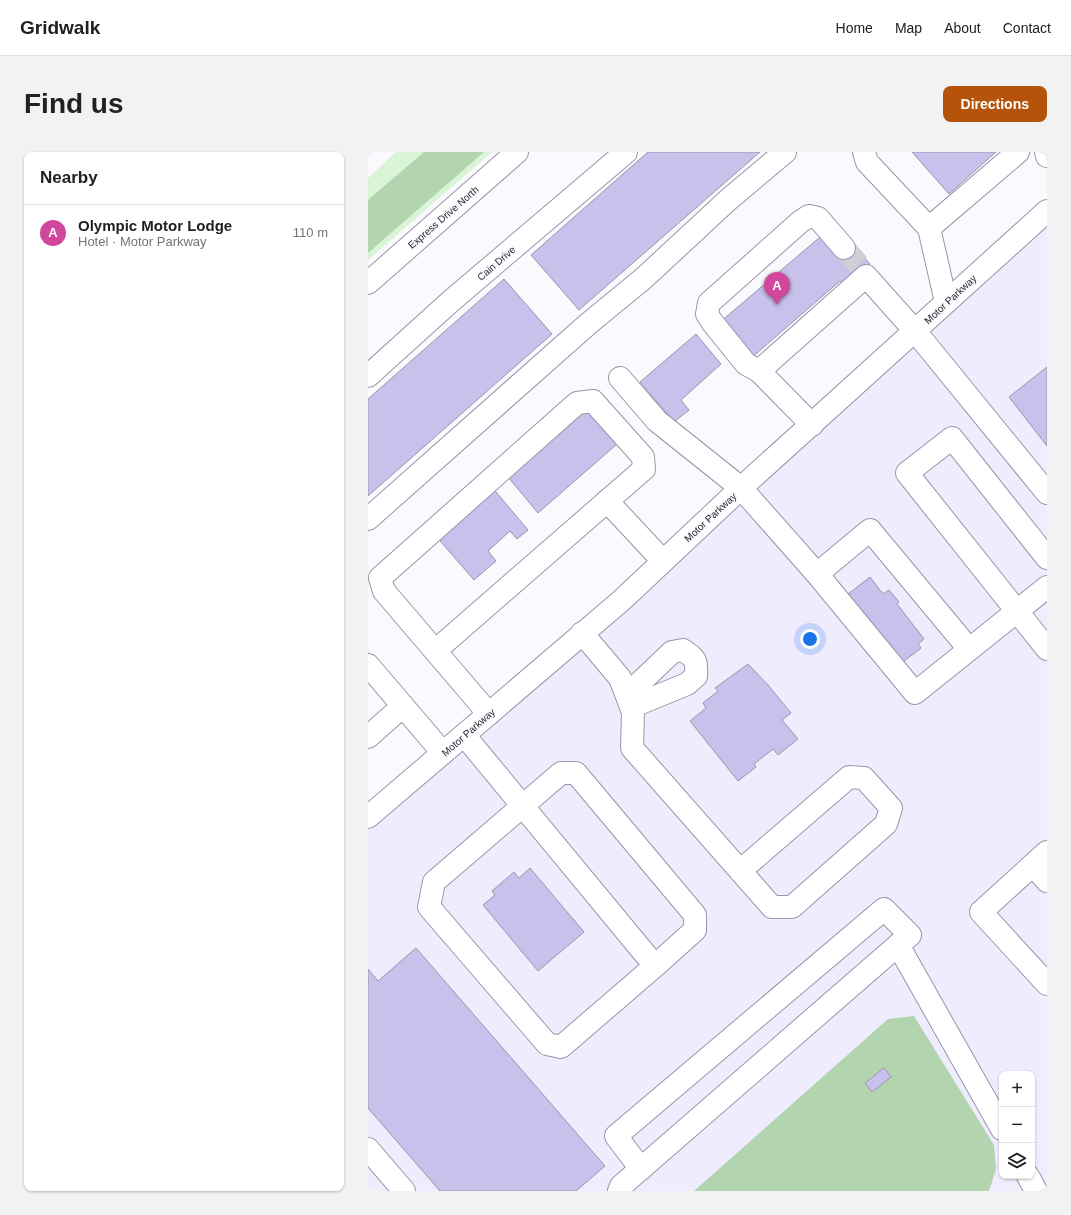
<!DOCTYPE html>
<html lang="en">
<head>
<meta charset="utf-8">
<style>
	body { margin:0; font-family:Arial,sans-serif; background:#f2f2f2; color:#202124 }
	.controls { position:absolute; right:12px; bottom:12px; display:grid; overflow:hidden; border-radius:8px; box-shadow:0 1px 3px #0004 }
	.controls button { width:36px; height:36px; display:grid; place-items:center; padding:0; border:0; border-bottom:1px solid #e0e0e0; background:#fff; color:#202124; font:20px sans-serif }
	.you { position:absolute; left:442px; top:487px; width:14px; height:14px; margin:-10px; border:3px solid #fff; border-radius:50%; background:#1a73e8; box-shadow:0 0 0 6px #1a73e833 }
	.badge { display:grid; place-items:center; width:26px; height:26px; border-radius:50%; background:#b45309; color:#fff; font-size:13px; font-weight:700 }
	.pin { position:absolute; translate:-50% -33px; filter:drop-shadow(0 1px 2px #0008) }
	.pin::after { content:''; position:absolute; top:21px; width:14px; height:12px; background:inherit; clip-path:polygon(0 0,100% 0,50% 100%) }
	.list { margin:0; padding:0; list-style:none }
	h2 { display:flex; justify-content:space-between; align-items:center; height:52px; margin:0; padding:0 16px; font-size:17px }
	h2 small { font-size:13px; font-weight:400; color:#757577 }
	.list li { display:grid; grid-template-columns:26px 1fr auto; gap:12px; align-items:center; box-sizing:border-box; height:56px; padding:0 16px; border-top:1px solid #e0e0e0 }
	.list b { display:block; font-size:15px; white-space:nowrap }
	.list p { margin:0; font-size:13px; white-space:nowrap; color:#757577 }
	.list em { font-size:13px; font-style:normal; color:#757577 }
	.icon { flex:none; width:22px; height:22px; fill:none; stroke:currentColor; stroke-width:2; stroke-linecap:round; stroke-linejoin:round }
	.map { position:relative; flex:none; width:679px; height:1039px; overflow:hidden; border-radius:8px }
	header { display:flex; align-items:center; gap:24px; box-sizing:border-box; height:56px; padding:0 20px; background:#fff; border-bottom:1px solid #e0e0e0 }
	header strong { font-size:19px }
	nav { display:flex; gap:22px; margin-inline-start:auto; font-size:14px }
	.intro { display:flex; align-items:center; justify-content:space-between; box-sizing:border-box; height:96px; padding:0 24px }
	h1 { margin:0; font-size:28px }
	.button { padding:10px 18px; border-radius:8px; background:#b45309; color:#fff; font-size:14px; font-weight:700 }
	main { display:flex; gap:24px; padding:0 24px }
	aside { flex:1; background:#fff; border-radius:8px; box-shadow:0 1px 3px #0004 }
	.map>svg:first-child { display:block }
	.built { fill:#efecfe; fill-rule:evenodd }
	.green { fill:#d9f4d7 }
	.forest { fill:#b2d4af }
	.building { fill:#c9c0ec; stroke:#9995aa }
	.lines { fill:none; stroke-linecap:round; stroke-linejoin:round }
	.minor-tunnel { stroke:#d0cfd5; stroke-width:22; stroke-dasharray:22 11; stroke-linecap:butt }
	.minor-casing { stroke:#9995aa; stroke-width:24 }
	.major-casing { stroke:#9995aa; stroke-width:24 }
	.minor { stroke:#fff; stroke-width:22 }
	.major { stroke:#fff; stroke-width:22 }
	.labels { text-anchor:middle; stroke-width:3.5; stroke-linejoin:round; paint-order:stroke }
	.street-label { font-size:10px; fill:#29272f; stroke:#faf9fe }
</style>
</head>
<body>
<header>
<strong>Gridwalk</strong>
<nav><a>Home</a><a>Map</a><a>About</a><a>Contact</a></nav>
</header>
<div class="intro"><h1>Find us</h1><a class="button">Directions</a></div>
<main>
<aside>
<h2>Nearby<small></small></h2>
<ul class="list">
<li><span class="badge" style="background:#d1479c">A</span><div><b>Olympic Motor Lodge</b><p>Hotel · Motor Parkway</p></div><em>110 m</em></li>
</ul>
</aside>
<div class="map">
<svg width="679" height="1039" viewBox="0 0 679 1039">
	<rect width="100%" height="100%" fill="#faf9fe"/>
	<path class="built" d="M 679,55 L 679,1039 L 0,1039 L 0,658 ZM 634,922 L 664,922 L 664,1024 L 634,1024 Z"/>
	<polygon class="green" points="28,0 124,0 0,108 0,26"/>
	<g class="forest">
		<polygon points="56,0 116,0 0,101 0,48"/>
		<polygon points="546,864 626,993 628,1017 621,1039 326,1039 520,867"/>
	</g>
	<g class="building">
		<polygon points="280,0 392,0 211,158 163,103"/>
		<polygon points="544,0 628,0 581,42"/>
		<polygon points="452,85 483,90 502,112 476,134 472,129 382,207 351,171"/>
		<polygon points="136,127 184,182 0,344 0,247"/>
		<polygon points="328,182 353,212 313,248 321,258 306,270 272,230"/>
		<polygon points="679,215 679,294 641,245"/>
		<polygon points="219,257 249,292 170,361 140,325"/>
		<polygon points="123,334 160,378 149,387 142,379 120,399 128,409 106,428 67,383"/>
		<polygon points="502,425 515,442 521,438 531,450 529,452 556,487 550,492 553,496 535,510 479,443"/>
		<polygon points="380,512 400,533 423,561 414,568 430,587 410,603 405,597 386,612 388,615 370,629 322,569 338,556 335,551 350,539 347,536"/>
		<polygon points="162,716 216,780 170,819 115,753 127,743 124,739 146,720 151,726"/>
		<polygon points="48,796 237,1014 208,1039 72,1039 0,956 0,817 10,829"/>
		<polygon points="516,916 523,925 504,940 497,931"/>
	</g>
	<g class="lines">
		<polyline class="minor-tunnel" points="476,96 495,117 498,124"/>
		<defs>
			<g id="minor">
				<polyline points="496,0 499,10 561,76 578,150"/>
				<polyline points="678,0 679,4"/>
				<polyline points="561,76 650,0"/>
				<polyline points="391,219 378,212 344,170 339,162 341,151 432,70 441,64 450,66 476,96"/>
				<polyline points="0,224 83,149 258,0"/>
				<polyline points="252,226 289,269 373,336 449,422 547,541 679,435"/>
				<polyline points="444,273 391,219 498,124 547,179 679,341"/>
				<polyline points="239,349 295,409"/>
				<polyline points="0,367 220,172 276,126 360,48 417,0"/>
				<polyline points="679,406 584,286 539,321 679,497"/>
				<polyline points="449,422 502,378 601,497"/>
				<polyline points="214,481 252,526 265,560 264,596 404,755 424,755 518,672 523,656 496,626 481,625 372,719"/>
				<polyline points="67,499 276,317 275,305 225,249 209,251 12,426 16,439 121,562"/>
				<polyline points="0,513 75,601"/>
				<path d="M 259,543 L 304,500 L 315,498 C 328,507 329,508 328,524 L 319,532 L 263,555"/>
				<path d="M 96,583 C 159,660 223,737 287,814 L 193,895 L 179,892 L 61,755 L 66,730 L 193,621 L 208,621 L 327,763 L 327,778 L 287,814"/>
				<polyline points="0,585 35,554"/>
				<polyline points="679,700 613,760 679,832"/>
				<polyline points="665,713 679,729"/>
				<polyline points="0,997 36,1039"/>
				<polyline points="273,1017 248,984 516,757 542,783 530,793"/>
				<polyline points="660,1024 668,1039"/>
				<polyline points="251,1039 253,1034 530,793 634,977"/>
			</g>
			<g id="major">
				<polyline points="0,131 149,0"/>
				<polyline points="0,665 254,448 373,336 679,59"/>
			</g>
		</defs>
		<use href="#minor" class="minor-casing"/>
		<use href="#major" class="major-casing"/>
		<use href="#minor" class="minor"/>
		<use href="#major" class="major"/>
	</g>
	<g class="labels">
		<g class="street-label">
			<text transform="translate(75 65) rotate(-41)" y="4">Express Drive North</text>
			<text transform="translate(128 111) rotate(-41)" y="4">Cain Drive</text>
			<text transform="translate(582 147) rotate(-43)" y="4">Motor Parkway</text>
			<text transform="translate(342 365) rotate(-43)" y="4">Motor Parkway</text>
			<text transform="translate(100 580) rotate(-41)" y="4">Motor Parkway</text>
		</g>
	</g>
</svg>
<div class="controls">
<button>+</button>
<button>−</button>
<button><svg class="icon" aria-label="layers" viewBox="0 0 24 24"><path d="M12 4l9 5-9 5-9-5zM3 14l9 5 9-5"/></svg></button>
</div>
<div class="you"></div>
<div class="pin badge" style="left:409px;top:153px;background:#d1479c">A</div>
</div>
</main>
</body>
</html>
